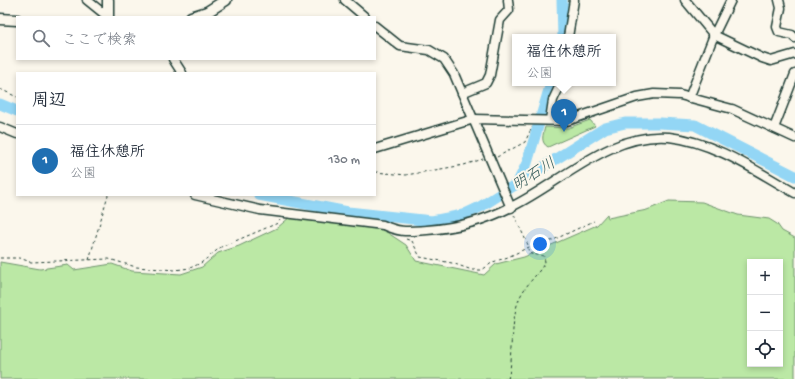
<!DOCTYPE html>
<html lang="ja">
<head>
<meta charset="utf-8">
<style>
	body { margin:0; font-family:"Gochi Hand","Klee One",sans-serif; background:#f2f2f3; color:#1f2937 }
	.controls { position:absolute; right:12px; bottom:12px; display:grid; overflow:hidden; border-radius:0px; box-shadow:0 2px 6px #0003 }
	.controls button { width:36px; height:36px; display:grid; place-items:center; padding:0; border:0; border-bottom:1px solid #e0e1e3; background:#fff; color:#1f2937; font:20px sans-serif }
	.you { position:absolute; left:540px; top:244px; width:14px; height:14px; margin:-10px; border:3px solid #fff; border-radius:50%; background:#1a73e8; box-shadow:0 0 0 6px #1a73e833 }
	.badge { display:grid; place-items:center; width:26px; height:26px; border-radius:50%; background:#1f6fb2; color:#fff; font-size:13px; font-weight:700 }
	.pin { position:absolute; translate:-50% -33px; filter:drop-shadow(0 1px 2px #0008) }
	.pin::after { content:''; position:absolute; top:21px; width:14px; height:12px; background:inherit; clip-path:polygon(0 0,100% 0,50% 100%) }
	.popup { position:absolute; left:512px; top:34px; width:104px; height:52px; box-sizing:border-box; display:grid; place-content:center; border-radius:0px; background:#fff; filter:drop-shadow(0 1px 3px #0005); font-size:13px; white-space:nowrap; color:#747a83 }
	.popup b { font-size:15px; color:#1f2937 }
	.popup::after { content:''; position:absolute; left:50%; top:100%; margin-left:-8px; border:8px solid transparent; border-top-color:#fff }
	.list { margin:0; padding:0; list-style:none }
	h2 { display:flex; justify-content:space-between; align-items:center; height:52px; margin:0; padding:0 16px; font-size:17px }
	h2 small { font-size:13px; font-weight:400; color:#747a83 }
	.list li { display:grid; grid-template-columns:26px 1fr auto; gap:12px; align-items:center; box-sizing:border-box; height:72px; padding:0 16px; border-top:1px solid #e0e1e3 }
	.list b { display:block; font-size:15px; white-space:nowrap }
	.list p { margin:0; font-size:13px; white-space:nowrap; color:#747a83 }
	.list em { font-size:13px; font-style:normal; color:#747a83 }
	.icon { flex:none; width:22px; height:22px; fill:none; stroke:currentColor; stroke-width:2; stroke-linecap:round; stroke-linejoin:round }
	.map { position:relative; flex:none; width:795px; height:379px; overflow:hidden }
	.search { position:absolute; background:#fff; box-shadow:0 2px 6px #0003; left:16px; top:16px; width:360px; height:44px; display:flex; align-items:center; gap:10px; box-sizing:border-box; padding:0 14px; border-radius:0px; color:#747a83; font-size:15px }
	.panel { position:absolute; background:#fff; box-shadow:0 2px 6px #0003; left:16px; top:72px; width:360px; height:124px; border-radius:0px }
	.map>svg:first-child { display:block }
	.green { fill:#bbe8a5; stroke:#6d926c; fill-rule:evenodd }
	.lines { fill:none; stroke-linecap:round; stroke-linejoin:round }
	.river { stroke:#93d6f5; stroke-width:11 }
	.minor-casing { stroke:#1f3d34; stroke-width:11 }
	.major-casing { stroke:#1f3d34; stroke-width:13 }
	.path { stroke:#1f3d34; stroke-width:1; stroke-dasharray:3 3; stroke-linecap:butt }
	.minor { stroke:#fbf7ec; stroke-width:8 }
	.major { stroke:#fbf7ec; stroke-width:10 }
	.labels { text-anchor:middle; stroke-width:4; stroke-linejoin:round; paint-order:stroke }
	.water-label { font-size:16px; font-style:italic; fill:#365c5b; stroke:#fbf7ec }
</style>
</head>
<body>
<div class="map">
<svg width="795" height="379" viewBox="0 0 795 379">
	<rect width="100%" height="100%" fill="#fbf7ec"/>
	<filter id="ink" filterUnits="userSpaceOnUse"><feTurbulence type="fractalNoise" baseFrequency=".025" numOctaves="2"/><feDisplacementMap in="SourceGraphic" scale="8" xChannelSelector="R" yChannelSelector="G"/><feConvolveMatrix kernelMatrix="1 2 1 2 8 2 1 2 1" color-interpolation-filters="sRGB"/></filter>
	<g filter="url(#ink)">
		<g class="green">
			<path d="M 590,120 L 595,126 L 548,147 C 540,142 543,135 545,127 L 568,128 Z"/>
			<path d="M 669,201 L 702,202 L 738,215 L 769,219 L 777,224 L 782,231 L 795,238 L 795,379 L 0,379 L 0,262 L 40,269 L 68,265 L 74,270 L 112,264 L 132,271 L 181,274 L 202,267 L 218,253 L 239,246 L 277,228 L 290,217 L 382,229 L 406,245 L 416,261 L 484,275 L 496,264 L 524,257 L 597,225 L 607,214 L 608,218 L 647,210 ZM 750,262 L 780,262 L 780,364 L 750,364 Z"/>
		</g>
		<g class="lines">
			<g class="river">
				<polyline points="562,0 563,37"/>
				<polyline points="0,104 17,111"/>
				<polyline points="518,182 527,163 551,83"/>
				<polyline points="259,195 348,212 432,221 463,215 480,207 605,128 625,123 660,123 695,125 795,176"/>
			</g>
			<defs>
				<g id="minor">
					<polyline points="87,0 108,17"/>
					<polyline points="345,0 365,17"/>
					<polyline points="685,0 714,35 762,58 771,61 795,54"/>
					<polyline points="779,0 781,8 777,27 779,32 792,35 795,38"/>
					<polyline points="375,26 400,46 429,50 444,59 454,74 511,208"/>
					<polyline points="568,37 574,0"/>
					<polyline points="173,59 182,73"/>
					<polyline points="462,93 486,83 490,75 500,20 509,10 508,0"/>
					<polyline points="689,98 714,35 731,0"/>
					<polyline points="550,120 553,100 561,83"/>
					<polyline points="0,127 17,134"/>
					<polyline points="774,128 795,74"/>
					<polyline points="375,149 474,119 567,121 637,97 654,94 680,95 732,109 795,138"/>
					<path d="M 195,195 L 260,210 L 383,225 C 400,233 409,231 427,230 C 455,228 486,220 511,207 C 561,183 609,132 669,137 C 715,142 756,171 795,193"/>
				</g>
				<g id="major">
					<polyline points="108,17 108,0"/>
					<polyline points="191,17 207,12 226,0"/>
					<polyline points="0,19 17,20"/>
				</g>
			</defs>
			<use href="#minor" class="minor-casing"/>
			<use href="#major" class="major-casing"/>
			<g class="path">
				<polyline points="0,89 17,97"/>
				<polyline points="497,157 525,142 532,127"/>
				<polyline points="375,172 406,175 464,165 483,159"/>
				<polyline points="406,239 412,241 420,257 452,263 472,270 482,270 493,262 508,257 529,247 549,242 594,221"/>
				<polyline points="0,258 19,258 31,262 109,259 136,267 175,270 190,268 201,263 221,247 278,223 280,220"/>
				<polyline points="89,260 108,195"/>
				<path d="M 508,379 C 515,352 509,322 520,297 C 526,284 538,275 545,262 L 544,256 L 531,254 L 528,250 L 529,247 L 514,215"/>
			</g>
			<use href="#minor" class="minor"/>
			<use href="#major" class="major"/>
		</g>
	</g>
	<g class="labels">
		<g class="water-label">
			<text transform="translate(533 173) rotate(-32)" y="6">明石川</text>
		</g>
	</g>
</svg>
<div class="controls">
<button>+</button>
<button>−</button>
<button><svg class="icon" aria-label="locate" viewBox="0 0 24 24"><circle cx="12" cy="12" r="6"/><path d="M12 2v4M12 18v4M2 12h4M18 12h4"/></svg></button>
</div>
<div class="you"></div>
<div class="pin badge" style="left:564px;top:132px">1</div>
<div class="popup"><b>福住休憩所</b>公園</div>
<div class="search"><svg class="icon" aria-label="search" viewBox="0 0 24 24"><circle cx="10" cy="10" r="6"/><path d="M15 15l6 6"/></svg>ここで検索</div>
<section class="panel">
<h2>周辺<small></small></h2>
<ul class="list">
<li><span class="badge">1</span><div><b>福住休憩所</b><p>公園</p></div><em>130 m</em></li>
</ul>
</section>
</div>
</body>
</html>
